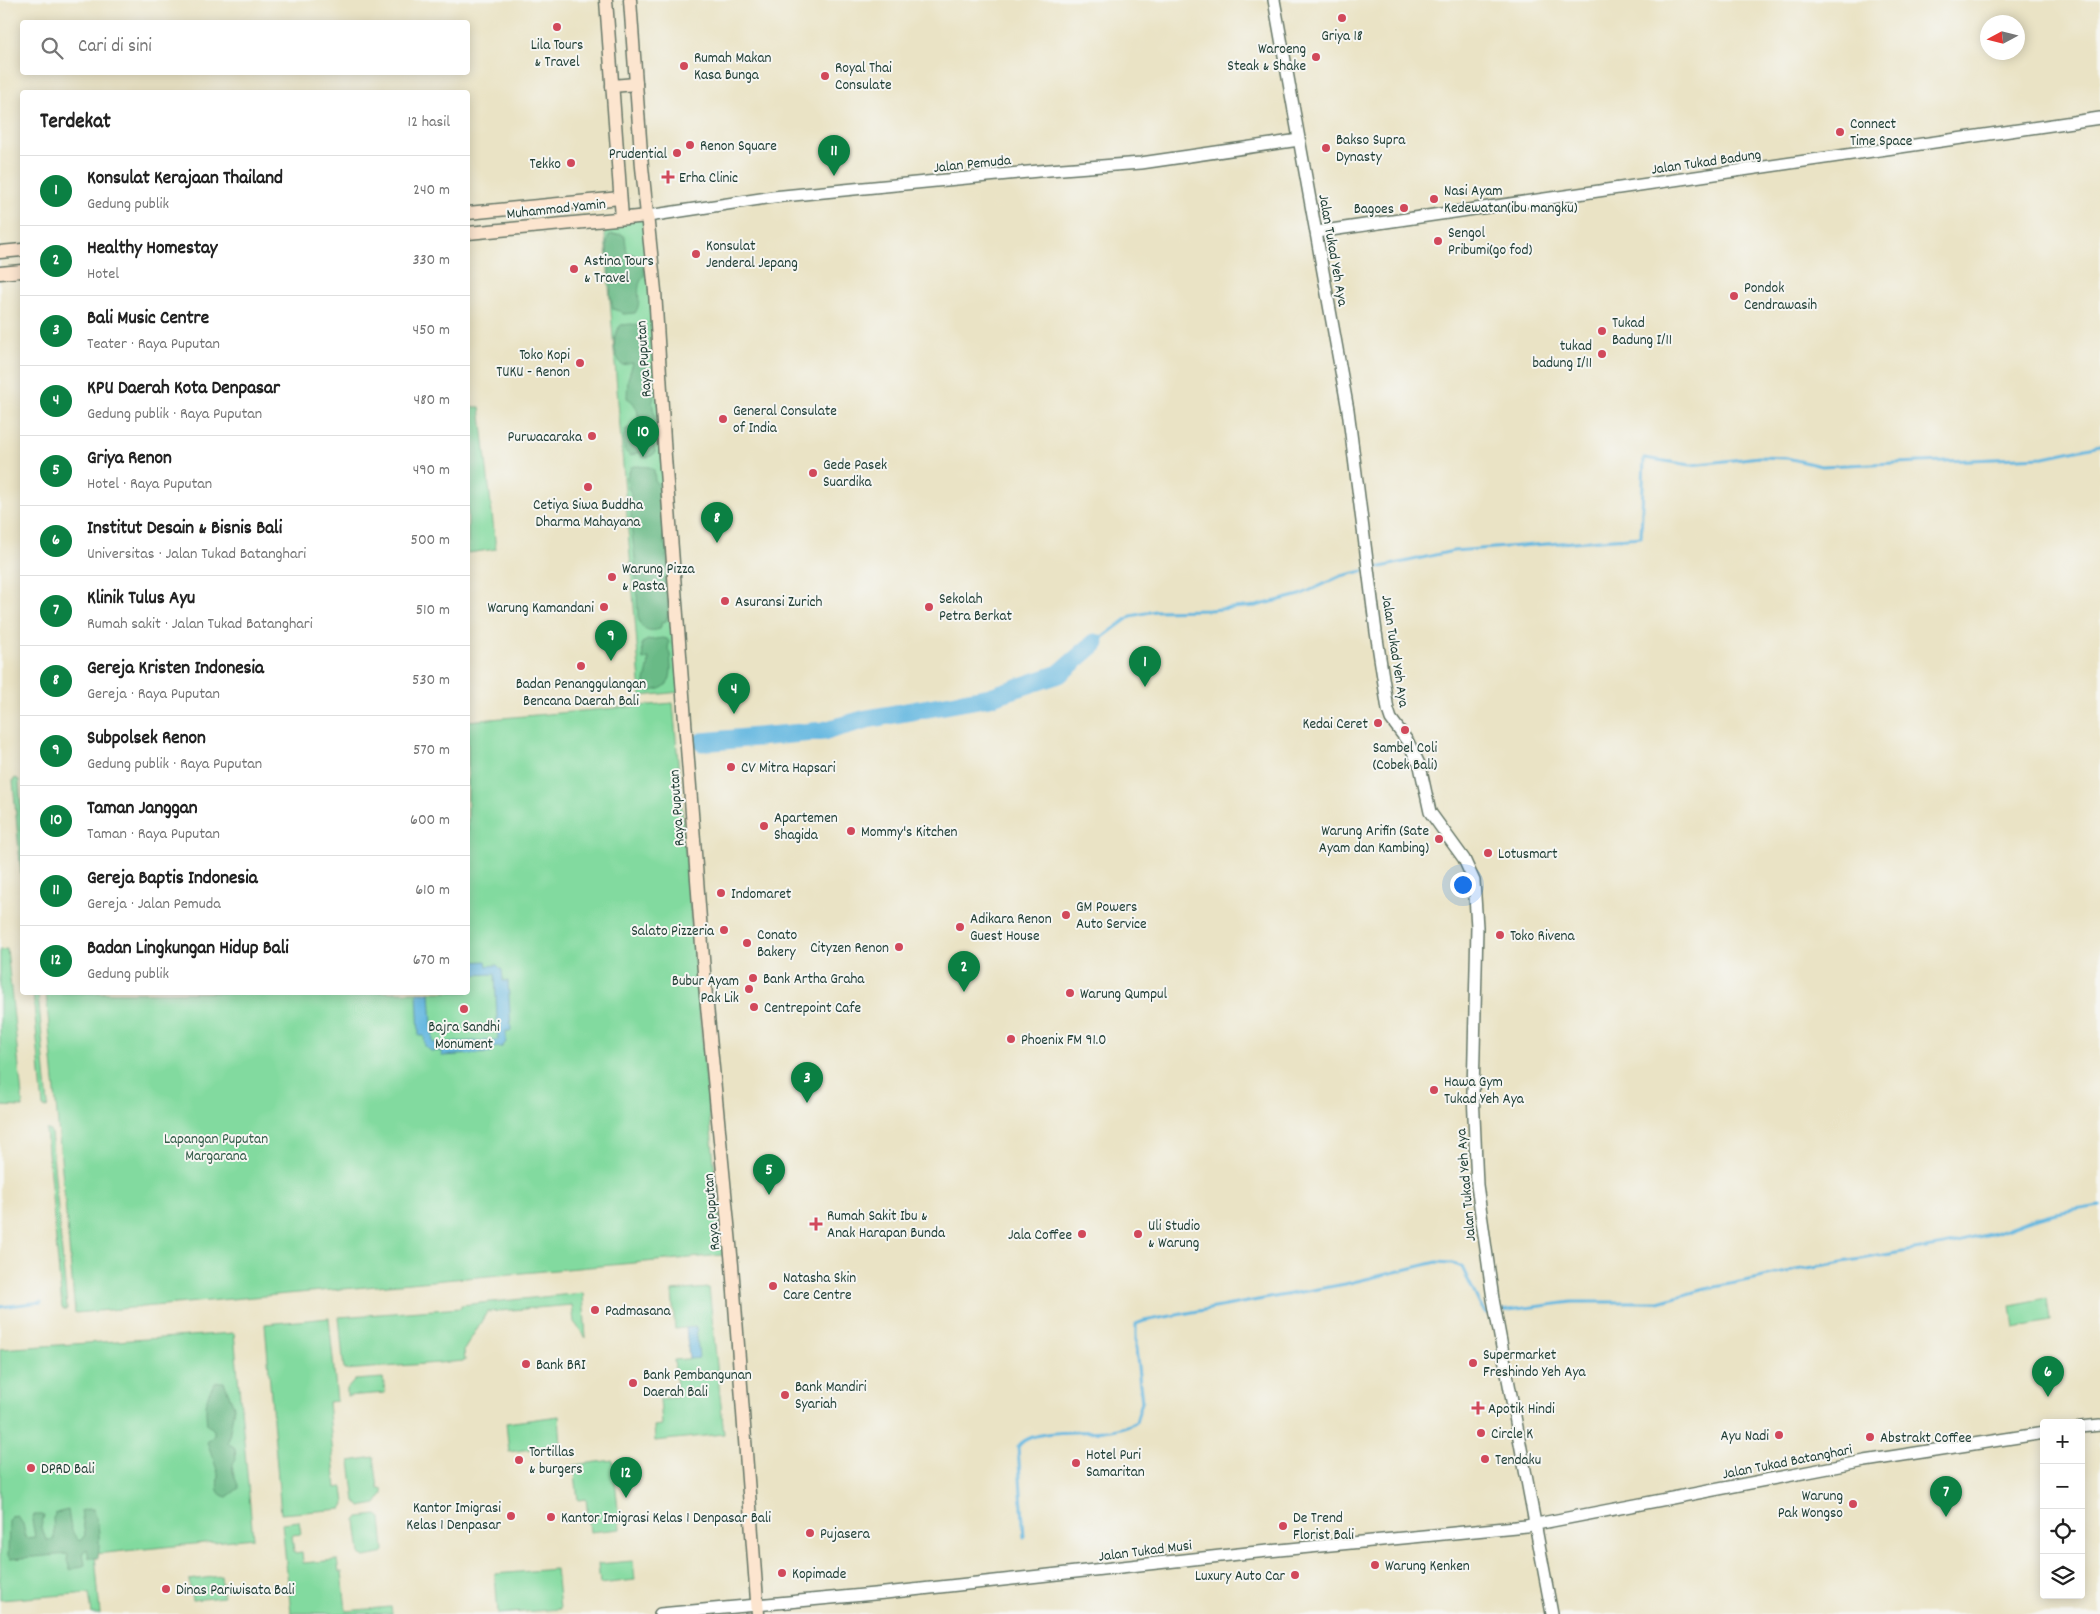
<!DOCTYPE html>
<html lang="id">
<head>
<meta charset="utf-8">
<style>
	body { margin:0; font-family:Dekko,sans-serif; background:#f6f6f6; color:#222 }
	.controls { position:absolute; right:15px; bottom:15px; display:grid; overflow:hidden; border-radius:5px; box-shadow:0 2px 12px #0003 }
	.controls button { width:45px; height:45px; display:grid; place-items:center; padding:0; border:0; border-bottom:1px solid #e0e0e0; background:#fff; color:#222; font:25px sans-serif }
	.compass { position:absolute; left:1980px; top:15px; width:45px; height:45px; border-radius:50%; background:#fff; box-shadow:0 2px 12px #0003; rotate:263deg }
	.you { position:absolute; left:1462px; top:884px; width:18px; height:18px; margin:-12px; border:4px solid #fff; border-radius:50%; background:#1a73e8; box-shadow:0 0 0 8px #1a73e833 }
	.badge { display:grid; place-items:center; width:32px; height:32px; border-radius:50%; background:#0b8043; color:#fff; font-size:16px; font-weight:700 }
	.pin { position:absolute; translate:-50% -41px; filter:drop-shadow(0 1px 2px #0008) }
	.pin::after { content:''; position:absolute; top:26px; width:18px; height:15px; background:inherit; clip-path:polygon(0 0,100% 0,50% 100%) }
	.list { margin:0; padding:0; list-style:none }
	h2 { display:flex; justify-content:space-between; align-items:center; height:65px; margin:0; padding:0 20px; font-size:21px }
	h2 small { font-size:16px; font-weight:400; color:#767676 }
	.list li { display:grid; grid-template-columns:32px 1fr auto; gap:15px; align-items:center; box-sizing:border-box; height:70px; padding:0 20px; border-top:1px solid #e0e0e0 }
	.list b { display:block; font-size:19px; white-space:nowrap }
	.list p { margin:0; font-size:16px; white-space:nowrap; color:#767676 }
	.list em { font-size:16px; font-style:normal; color:#767676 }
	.icon { flex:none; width:28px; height:28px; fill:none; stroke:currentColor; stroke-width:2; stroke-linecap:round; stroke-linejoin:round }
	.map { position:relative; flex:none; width:2100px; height:1614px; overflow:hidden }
	.search { position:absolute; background:#fff; box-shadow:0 2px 12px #0003; left:20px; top:20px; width:450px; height:55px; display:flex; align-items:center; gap:12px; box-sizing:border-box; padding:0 18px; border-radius:5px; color:#767676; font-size:19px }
	.panel { position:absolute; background:#fff; box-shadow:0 2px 12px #0003; left:20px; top:90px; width:450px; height:905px; border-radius:5px }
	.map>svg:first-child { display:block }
	.green { fill:#82da9f; stroke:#508c6a }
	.forest { fill:#69ba86; stroke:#447c5d }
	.water { fill:#64b7e0; stroke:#427a8a }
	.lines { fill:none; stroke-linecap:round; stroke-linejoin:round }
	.stream { stroke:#64b7e0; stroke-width:3 }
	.river { stroke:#64b7e0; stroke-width:19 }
	.tertiary-casing { stroke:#667767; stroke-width:14 }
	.secondary-casing { stroke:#667767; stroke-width:15 }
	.tertiary { stroke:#fff; stroke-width:11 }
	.secondary { stroke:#fce5cf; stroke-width:12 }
	.poi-dot { fill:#d1495b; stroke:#f6f6f2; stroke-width:2 }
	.labels { text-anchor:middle; stroke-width:4; stroke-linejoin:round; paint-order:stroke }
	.poi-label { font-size:15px; fill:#1f3d34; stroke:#f6f6f2; text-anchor:start }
	.street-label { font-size:15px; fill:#1f3d34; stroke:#f6f6f2 }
	.park-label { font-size:15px; fill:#335c49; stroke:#f6f6f2 }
</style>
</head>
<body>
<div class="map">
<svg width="2100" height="1614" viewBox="0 0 2100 1614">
	<rect width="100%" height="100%" fill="#f6f6f2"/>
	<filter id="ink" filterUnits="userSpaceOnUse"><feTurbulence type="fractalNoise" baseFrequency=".02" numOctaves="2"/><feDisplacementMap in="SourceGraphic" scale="10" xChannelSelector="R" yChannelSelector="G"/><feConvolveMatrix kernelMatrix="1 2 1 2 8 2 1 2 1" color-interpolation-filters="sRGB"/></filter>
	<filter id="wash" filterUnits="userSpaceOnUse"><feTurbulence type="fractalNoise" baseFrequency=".0096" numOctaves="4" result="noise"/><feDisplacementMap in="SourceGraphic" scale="20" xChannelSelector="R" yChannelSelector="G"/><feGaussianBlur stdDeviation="1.12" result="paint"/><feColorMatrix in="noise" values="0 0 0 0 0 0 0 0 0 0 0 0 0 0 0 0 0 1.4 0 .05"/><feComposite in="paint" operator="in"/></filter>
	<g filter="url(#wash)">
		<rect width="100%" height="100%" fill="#eae3c5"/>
		<g class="green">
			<polygon points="645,219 680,692 641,696 604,222"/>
			<polygon points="468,407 480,407 496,549 468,553"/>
			<polygon points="673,703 697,986 723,1255 75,1313 46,993 468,992 468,721"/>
			<polygon points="16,778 19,780 22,822 22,886 13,780"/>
			<polygon points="7,949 23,1107 0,1106 0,950"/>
			<polygon points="33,993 38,993 48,1105 47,1108 43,1107"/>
			<polygon points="46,1130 49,1130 51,1133 67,1308 66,1310 62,1308"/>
			<polygon points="709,1288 724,1434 655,1441 654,1426 662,1425 660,1399 678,1397 674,1360 698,1358 695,1327 675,1329 672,1291"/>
			<polygon points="583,1293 586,1338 574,1322 572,1305 487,1312 464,1350 465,1361 344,1370 339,1317 461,1308 461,1305"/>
			<polygon points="2047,1298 2050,1321 2014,1328 2011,1305"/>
			<polygon points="329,1318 337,1401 328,1402 336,1488 343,1487 345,1504 342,1509 281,1514 265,1324"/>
			<polygon points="234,1333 253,1538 95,1554 100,1614 92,1614 89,1593 0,1600 0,1349"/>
			<polygon points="383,1378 385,1393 347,1396 347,1389 355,1380"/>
			<polygon points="559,1416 561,1445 509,1452 506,1423"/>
			<polygon points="374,1457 378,1489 383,1489 383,1494 376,1504 360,1507 355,1501 350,1461"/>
			<polygon points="613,1460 620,1529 590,1532 586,1499 578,1500 574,1465"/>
			<polygon points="377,1515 381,1518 384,1551 380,1554 365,1557 360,1554 356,1521 359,1517"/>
			<polygon points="299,1521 301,1534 292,1535 294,1553 302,1552 303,1563 337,1560 339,1572 342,1572 346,1611 391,1607 392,1614 291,1613 282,1523"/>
			<polygon points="633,1561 635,1580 600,1584 598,1564"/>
			<polygon points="556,1569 560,1609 498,1614 495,1574"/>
			<polygon points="221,1576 223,1597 192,1600 189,1580"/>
		</g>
		<g class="forest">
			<path d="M 622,234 L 625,238 L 627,253 C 640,254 644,263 645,275 C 632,288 644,300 635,313 L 623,314 L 622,312 L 613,309 L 610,295 L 612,278 L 609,275 C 612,262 603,248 609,235 Z"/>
			<path d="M 632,324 L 639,326 L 646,342 L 648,353 L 645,362 L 654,398 C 650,405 656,413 655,421 C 652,437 654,437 655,453 L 648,458 L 643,457 L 640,452 L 630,456 L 625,451 L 623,439 L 625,430 L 631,427 L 639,430 C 639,418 639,404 627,398 L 628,379 L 633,363 L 622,365 C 613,354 611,336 621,325 Z"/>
			<path d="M 636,466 L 649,467 L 654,470 L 655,481 L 661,489 L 662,496 L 659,503 L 664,526 L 664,543 L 668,552 L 666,557 L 668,567 L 663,575 C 666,584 671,612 666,621 L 662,622 L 660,629 C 647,633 639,628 638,615 L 635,558 L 631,526 L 631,493 L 628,487 L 627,478 L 631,467 Z"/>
			<path d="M 663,638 L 667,639 L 669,642 L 668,650 C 672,657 670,659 671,667 C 671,684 666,689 649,691 L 644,687 C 645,677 649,669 649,658 L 643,660 L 642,643 L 648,640 Z"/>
			<path d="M 216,1382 L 224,1382 L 234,1407 L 228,1443 L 235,1448 L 236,1459 C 228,1468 236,1478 239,1488 L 227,1497 C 214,1494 218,1485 218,1474 C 218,1472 208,1444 207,1442 L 214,1435 L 214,1430 L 207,1424 C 205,1407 205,1395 216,1382 Z"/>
			<path d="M 88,1509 L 93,1509 C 100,1522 100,1543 98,1558 L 89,1558 L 87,1549 L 83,1552 L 85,1565 L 70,1570 L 67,1560 L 68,1554 L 10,1559 L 8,1555 L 9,1521 L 11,1517 L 17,1516 L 23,1524 L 26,1538 L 35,1537 L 32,1520 L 34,1515 L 44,1515 L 41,1527 L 47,1540 L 54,1539 L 53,1518 L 56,1513 L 68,1510 C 70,1522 70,1534 80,1541 L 85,1535 L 81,1511 Z"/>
		</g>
		<g class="water">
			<polygon points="486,961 487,966 497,965 502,970 503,981 508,981 511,1031 506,1031 506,1042 502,1047 491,1048 491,1053 442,1056 441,1051 431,1051 425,1046 424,1036 419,1036 417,993 430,993 433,1043 498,1040 495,974 468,975 468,962"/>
			<polygon points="696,1327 699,1358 689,1359 686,1328"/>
		</g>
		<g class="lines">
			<g class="stream">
				<polyline points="1095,643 1131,616 1155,611 1209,610 1256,606 1300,595 1341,576 1453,551 1641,537 1644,458 1691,465 1759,457 1787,458 1821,466 2044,457 2100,445"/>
				<polyline points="0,1307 41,1302"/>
				<path d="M 1024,1537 L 1018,1447 C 1029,1428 1084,1433 1103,1431 C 1115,1430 1126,1427 1136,1422 L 1142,1402 L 1136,1349 L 1136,1324 L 1144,1321 L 1345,1284 L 1437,1262 L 1452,1263 L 1462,1267 L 1480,1305 L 1486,1313 L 1572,1302 L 1659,1302 L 1701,1290 L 1801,1269 L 1944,1245 L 1995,1233 L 2027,1221 L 2056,1213 L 2100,1206"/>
			</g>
			<polyline class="river" points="702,742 824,731 867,719 990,697 1059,674 1095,643"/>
		</g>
	</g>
	<g filter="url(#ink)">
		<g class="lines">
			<defs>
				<g id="tertiary">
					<polyline points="1274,0 1348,410 1376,632 1388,710 1391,719 1408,742 1420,766 1430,812 1464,859 1474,881 1477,927 1473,1093 1477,1185 1493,1299 1552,1614"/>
					<polyline points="648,216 773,197 864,188 1049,170 1141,163 1299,140"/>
					<polyline points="1317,232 2100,118"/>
					<polyline points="2081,1427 2100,1425"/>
					<polyline points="660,1614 885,1593 1248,1553 1526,1526 1865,1461 2044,1433"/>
				</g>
				<g id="secondary">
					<polyline points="606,0 622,218"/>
					<polyline points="630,0 642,167 655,291 665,457 705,985 732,1265 758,1614"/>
					<polyline points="612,86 636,84"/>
					<polyline points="468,213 620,198"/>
					<polyline points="468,233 648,216"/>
					<polyline points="0,252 22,250"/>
					<polyline points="0,273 22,271"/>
				</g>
			</defs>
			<use href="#tertiary" class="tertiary-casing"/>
			<use href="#secondary" class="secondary-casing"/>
			<use href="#tertiary" class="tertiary"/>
			<use href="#secondary" class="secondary"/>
		</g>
	</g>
	<g class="poi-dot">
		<circle cx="1342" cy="18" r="5"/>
		<circle cx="557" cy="27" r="5"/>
		<circle cx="1316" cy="57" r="5"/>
		<circle cx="684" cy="66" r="5"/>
		<circle cx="825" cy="76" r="5"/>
		<circle cx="1840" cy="132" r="5"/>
		<circle cx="690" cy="145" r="5"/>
		<circle cx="1326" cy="148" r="5"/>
		<circle cx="677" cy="153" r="5"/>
		<circle cx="571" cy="163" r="5"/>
		<path d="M665.5 169.5h5v5h5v5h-5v5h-5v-5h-5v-5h5z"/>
		<circle cx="1434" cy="199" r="5"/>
		<circle cx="1404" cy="208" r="5"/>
		<circle cx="1438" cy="241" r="5"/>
		<circle cx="696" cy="254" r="5"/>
		<circle cx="574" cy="269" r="5"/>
		<circle cx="1734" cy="296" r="5"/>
		<circle cx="1602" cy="331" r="5"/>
		<circle cx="1602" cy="354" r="5"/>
		<circle cx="580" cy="363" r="5"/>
		<circle cx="723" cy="419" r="5"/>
		<circle cx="592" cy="436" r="5"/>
		<circle cx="813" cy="473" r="5"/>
		<circle cx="588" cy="487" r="5"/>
		<circle cx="612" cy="577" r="5"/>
		<circle cx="725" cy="601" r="5"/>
		<circle cx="604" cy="607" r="5"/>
		<circle cx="929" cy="607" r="5"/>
		<circle cx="581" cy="666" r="5"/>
		<circle cx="1378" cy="723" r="5"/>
		<circle cx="1405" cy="730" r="5"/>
		<circle cx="731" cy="767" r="5"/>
		<circle cx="764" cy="826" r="5"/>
		<circle cx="851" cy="831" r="5"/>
		<circle cx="1439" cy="839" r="5"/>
		<circle cx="1488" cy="853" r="5"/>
		<circle cx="721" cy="893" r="5"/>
		<circle cx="1066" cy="915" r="5"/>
		<circle cx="960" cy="927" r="5"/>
		<circle cx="724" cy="930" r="5"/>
		<circle cx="1500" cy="935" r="5"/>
		<circle cx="747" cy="943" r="5"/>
		<circle cx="899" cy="947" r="5"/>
		<circle cx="753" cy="978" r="5"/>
		<circle cx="749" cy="989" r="5"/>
		<circle cx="1070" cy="993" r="5"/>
		<circle cx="754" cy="1007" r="5"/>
		<circle cx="464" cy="1009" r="5"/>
		<circle cx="1011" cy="1039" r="5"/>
		<circle cx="1434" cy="1090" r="5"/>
		<path d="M813.5 1216.5h5v5h5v5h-5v5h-5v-5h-5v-5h5z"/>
		<circle cx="1082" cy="1234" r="5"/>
		<circle cx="1138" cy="1234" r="5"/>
		<circle cx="773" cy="1286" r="5"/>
		<circle cx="595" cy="1310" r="5"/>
		<circle cx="1473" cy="1363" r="5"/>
		<circle cx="526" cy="1364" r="5"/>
		<circle cx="633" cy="1383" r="5"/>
		<circle cx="785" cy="1395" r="5"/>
		<path d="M1475.5 1400.5h5v5h5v5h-5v5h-5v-5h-5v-5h5z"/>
		<circle cx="1481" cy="1433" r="5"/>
		<circle cx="1779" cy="1435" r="5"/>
		<circle cx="1870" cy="1437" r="5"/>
		<circle cx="1485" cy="1459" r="5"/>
		<circle cx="519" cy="1460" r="5"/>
		<circle cx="1076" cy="1463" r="5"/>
		<circle cx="31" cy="1468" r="5"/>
		<circle cx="1853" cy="1504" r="5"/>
		<circle cx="511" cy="1516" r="5"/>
		<circle cx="551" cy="1517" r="5"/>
		<circle cx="1283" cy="1526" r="5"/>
		<circle cx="810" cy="1533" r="5"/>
		<circle cx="1375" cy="1565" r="5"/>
		<circle cx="782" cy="1573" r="5"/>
		<circle cx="1295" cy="1575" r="5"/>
		<circle cx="166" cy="1589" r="5"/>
	</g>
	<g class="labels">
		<g class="poi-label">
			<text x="1342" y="40" text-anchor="middle">Griya 18</text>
			<text x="557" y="49" text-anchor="middle">Lila Tours<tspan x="557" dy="17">&amp; Travel</tspan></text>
			<text x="1306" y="53" text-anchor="end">Waroeng<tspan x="1306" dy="17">Steak &amp; Shake</tspan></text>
			<text x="694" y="62">Rumah Makan<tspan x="694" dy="17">Kasa Bunga</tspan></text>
			<text x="835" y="72">Royal Thai<tspan x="835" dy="17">Consulate</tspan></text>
			<text x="1850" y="128">Connect<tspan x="1850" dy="17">Time Space</tspan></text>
			<text x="1336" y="144">Bakso Supra<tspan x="1336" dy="17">Dynasty</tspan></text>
			<text x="700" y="150">Renon Square</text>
			<text x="667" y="158" text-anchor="end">Prudential</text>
			<text x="561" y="168" text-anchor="end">Tekko</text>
			<text x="679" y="182">Erha Clinic</text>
			<text x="1444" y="195">Nasi Ayam<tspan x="1444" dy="17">Kedewatan(ibu mangku)</tspan></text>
			<text x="1394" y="213" text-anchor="end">Bagoes</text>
			<text x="1448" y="237">Sengol<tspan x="1448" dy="17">Pribumi(go fod)</tspan></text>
			<text x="706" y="250">Konsulat<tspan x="706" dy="17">Jenderal Jepang</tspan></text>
			<text x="584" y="265">Astina Tours<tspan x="584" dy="17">&amp; Travel</tspan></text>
			<text x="1744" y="292">Pondok<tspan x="1744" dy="17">Cendrawasih</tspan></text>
			<text x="1612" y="327">Tukad<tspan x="1612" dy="17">Badung I/11</tspan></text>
			<text x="1592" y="350" text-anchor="end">tukad<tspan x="1592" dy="17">badung I/11</tspan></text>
			<text x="570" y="359" text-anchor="end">Toko Kopi<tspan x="570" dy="17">TUKU - Renon</tspan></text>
			<text x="733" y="415">General Consulate<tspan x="733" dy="17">of India</tspan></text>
			<text x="582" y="441" text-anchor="end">Purwacaraka</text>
			<text x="823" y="469">Gede Pasek<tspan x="823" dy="17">Suardika</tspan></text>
			<text x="588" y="509" text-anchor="middle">Cetiya Siwa Buddha<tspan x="588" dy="17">Dharma Mahayana</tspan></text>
			<text x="622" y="573">Warung Pizza<tspan x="622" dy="17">&amp; Pasta</tspan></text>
			<text x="939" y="603">Sekolah<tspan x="939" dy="17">Petra Berkat</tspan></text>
			<text x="735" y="606">Asuransi Zurich</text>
			<text x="594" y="612" text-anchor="end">Warung Kamandani</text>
			<text x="581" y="688" text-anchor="middle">Badan Penanggulangan<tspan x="581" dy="17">Bencana Daerah Bali</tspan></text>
			<text x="1368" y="728" text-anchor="end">Kedai Ceret</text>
			<text x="1405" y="752" text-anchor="middle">Sambel Coli<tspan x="1405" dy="17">(Cobek Bali)</tspan></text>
			<text x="741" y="772">CV Mitra Hapsari</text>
			<text x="774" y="822">Apartemen<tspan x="774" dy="17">Shagida</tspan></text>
			<text x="1429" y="835" text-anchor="end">Warung Arifin (Sate<tspan x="1429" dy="17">Ayam dan Kambing)</tspan></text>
			<text x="861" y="836">Mommy's Kitchen</text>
			<text x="1498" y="858">Lotusmart</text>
			<text x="731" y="898">Indomaret</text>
			<text x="1076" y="911">GM Powers<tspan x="1076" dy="17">Auto Service</tspan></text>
			<text x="970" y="923">Adikara Renon<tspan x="970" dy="17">Guest House</tspan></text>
			<text x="714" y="935" text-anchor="end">Salato Pizzeria</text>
			<text x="757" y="939">Conato<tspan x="757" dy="17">Bakery</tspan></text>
			<text x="1510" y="940">Toko Rivena</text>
			<text x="889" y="952" text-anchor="end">Cityzen Renon</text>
			<text x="763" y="983">Bank Artha Graha</text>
			<text x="739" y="985" text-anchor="end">Bubur Ayam<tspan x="739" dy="17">Pak Lik</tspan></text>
			<text x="1080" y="998">Warung Qumpul</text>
			<text x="764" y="1012">Centrepoint Cafe</text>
			<text x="464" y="1031" text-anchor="middle">Bajra Sandhi<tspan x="464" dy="17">Monument</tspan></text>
			<text x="1021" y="1044">Phoenix FM 91.0</text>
			<text x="1444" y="1086">Hawa Gym<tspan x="1444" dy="17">Tukad Yeh Aya</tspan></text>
			<text x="827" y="1220">Rumah Sakit Ibu &amp;<tspan x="827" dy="17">Anak Harapan Bunda</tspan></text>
			<text x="1148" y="1230">Uli Studio<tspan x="1148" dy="17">&amp; Warung</tspan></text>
			<text x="1072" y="1239" text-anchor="end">Jala Coffee</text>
			<text x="783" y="1282">Natasha Skin<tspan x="783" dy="17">Care Centre</tspan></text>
			<text x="605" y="1315">Padmasana</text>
			<text x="1483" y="1359">Supermarket<tspan x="1483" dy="17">Freshindo Yeh Aya</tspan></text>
			<text x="536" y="1369">Bank BRI</text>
			<text x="643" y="1379">Bank Pembangunan<tspan x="643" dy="17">Daerah Bali</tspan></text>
			<text x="795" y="1391">Bank Mandiri<tspan x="795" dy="17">Syariah</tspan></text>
			<text x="1488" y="1413">Apotik Hindi</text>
			<text x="1491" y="1438">Circle K</text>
			<text x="1769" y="1440" text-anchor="end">Ayu Nadi</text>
			<text x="1880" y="1442">Abstrakt Coffee</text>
			<text x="529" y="1456">Tortillas<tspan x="529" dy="17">&amp; burgers</tspan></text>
			<text x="1086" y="1459">Hotel Puri<tspan x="1086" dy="17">Samaritan</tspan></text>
			<text x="1495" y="1464">Tendaku</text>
			<text x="41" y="1473">DPRD Bali</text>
			<text x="1843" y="1500" text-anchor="end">Warung<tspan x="1843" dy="17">Pak Wongso</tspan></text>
			<text x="501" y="1512" text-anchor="end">Kantor Imigrasi<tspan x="501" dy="17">Kelas 1 Denpasar</tspan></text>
			<text x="561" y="1522">Kantor Imigrasi Kelas 1 Denpasar Bali</text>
			<text x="1293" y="1522">De Trend<tspan x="1293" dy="17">Florist Bali</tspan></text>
			<text x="820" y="1538">Pujasera</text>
			<text x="1385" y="1570">Warung Kenken</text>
			<text x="792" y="1578">Kopimade</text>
			<text x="1285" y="1580" text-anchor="end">Luxury Auto Car</text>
			<text x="176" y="1594">Dinas Pariwisata Bali</text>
		</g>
		<g class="street-label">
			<text transform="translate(1706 161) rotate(-8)" y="5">Jalan Tukad Badung</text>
			<text transform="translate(972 163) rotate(-6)" y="5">Jalan Pemuda</text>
			<text transform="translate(556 208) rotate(-6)" y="5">Muhammad Yamin</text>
			<text transform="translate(1334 250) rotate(80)" y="5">Jalan Tukad Yeh Aya</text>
			<text transform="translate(643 359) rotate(-94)" y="5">Raya Puputan</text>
			<text transform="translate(1396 651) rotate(81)" y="5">Jalan Tukad Yeh Aya</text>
			<text transform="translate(676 808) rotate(-94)" y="5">Raya Puputan</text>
			<text transform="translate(1465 1185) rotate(-95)" y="5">Jalan Tukad Yeh Aya</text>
			<text transform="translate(711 1212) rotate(-95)" y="5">Raya Puputan</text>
			<text transform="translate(1787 1461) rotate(-11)" y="5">Jalan Tukad Batanghari</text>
			<text transform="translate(1145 1550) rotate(-7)" y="5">Jalan Tukad Musi</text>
		</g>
		<g class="park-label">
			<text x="216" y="1143">Lapangan Puputan<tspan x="216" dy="17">Margarana</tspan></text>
		</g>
	</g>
</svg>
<div class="controls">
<button>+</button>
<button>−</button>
<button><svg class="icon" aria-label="locate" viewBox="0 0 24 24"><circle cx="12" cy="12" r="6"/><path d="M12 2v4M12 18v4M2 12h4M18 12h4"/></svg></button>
<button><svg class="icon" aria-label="layers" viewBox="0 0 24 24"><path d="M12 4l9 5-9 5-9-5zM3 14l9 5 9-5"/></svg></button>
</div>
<svg class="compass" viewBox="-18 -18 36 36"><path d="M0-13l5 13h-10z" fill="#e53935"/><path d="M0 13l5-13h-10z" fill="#767676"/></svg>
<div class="you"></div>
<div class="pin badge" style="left:1145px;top:687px">1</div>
<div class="pin badge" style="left:964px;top:992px">2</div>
<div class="pin badge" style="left:807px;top:1103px">3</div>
<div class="pin badge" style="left:734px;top:714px">4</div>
<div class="pin badge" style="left:769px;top:1195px">5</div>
<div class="pin badge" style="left:2048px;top:1397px">6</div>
<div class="pin badge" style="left:1946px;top:1517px">7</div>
<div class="pin badge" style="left:717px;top:543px">8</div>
<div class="pin badge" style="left:611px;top:661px">9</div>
<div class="pin badge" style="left:643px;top:457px">10</div>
<div class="pin badge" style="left:834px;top:176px">11</div>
<div class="pin badge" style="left:626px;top:1498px">12</div>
<div class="search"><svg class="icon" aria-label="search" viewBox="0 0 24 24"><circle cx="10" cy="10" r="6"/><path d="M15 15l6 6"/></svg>Cari di sini</div>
<section class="panel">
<h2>Terdekat<small>12 hasil</small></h2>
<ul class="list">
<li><span class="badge">1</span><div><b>Konsulat Kerajaan Thailand</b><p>Gedung publik</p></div><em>240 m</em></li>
<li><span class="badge">2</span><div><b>Healthy Homestay</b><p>Hotel</p></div><em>330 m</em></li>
<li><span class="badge">3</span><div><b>Bali Music Centre</b><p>Teater · Raya Puputan</p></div><em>450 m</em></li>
<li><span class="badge">4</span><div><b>KPU Daerah Kota Denpasar</b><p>Gedung publik · Raya Puputan</p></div><em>480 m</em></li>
<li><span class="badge">5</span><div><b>Griya Renon</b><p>Hotel · Raya Puputan</p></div><em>490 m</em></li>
<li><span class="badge">6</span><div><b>Institut Desain &amp; Bisnis Bali</b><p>Universitas · Jalan Tukad Batanghari</p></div><em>500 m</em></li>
<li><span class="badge">7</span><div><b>Klinik Tulus Ayu</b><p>Rumah sakit · Jalan Tukad Batanghari</p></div><em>510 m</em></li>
<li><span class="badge">8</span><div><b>Gereja Kristen Indonesia</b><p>Gereja · Raya Puputan</p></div><em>530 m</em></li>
<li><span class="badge">9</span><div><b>Subpolsek Renon</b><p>Gedung publik · Raya Puputan</p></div><em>570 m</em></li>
<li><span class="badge">10</span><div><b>Taman Janggan</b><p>Taman · Raya Puputan</p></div><em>600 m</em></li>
<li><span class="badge">11</span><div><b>Gereja Baptis Indonesia</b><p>Gereja · Jalan Pemuda</p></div><em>610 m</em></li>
<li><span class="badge">12</span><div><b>Badan Lingkungan Hidup Bali</b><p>Gedung publik</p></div><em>670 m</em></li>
</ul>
</section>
</div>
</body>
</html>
